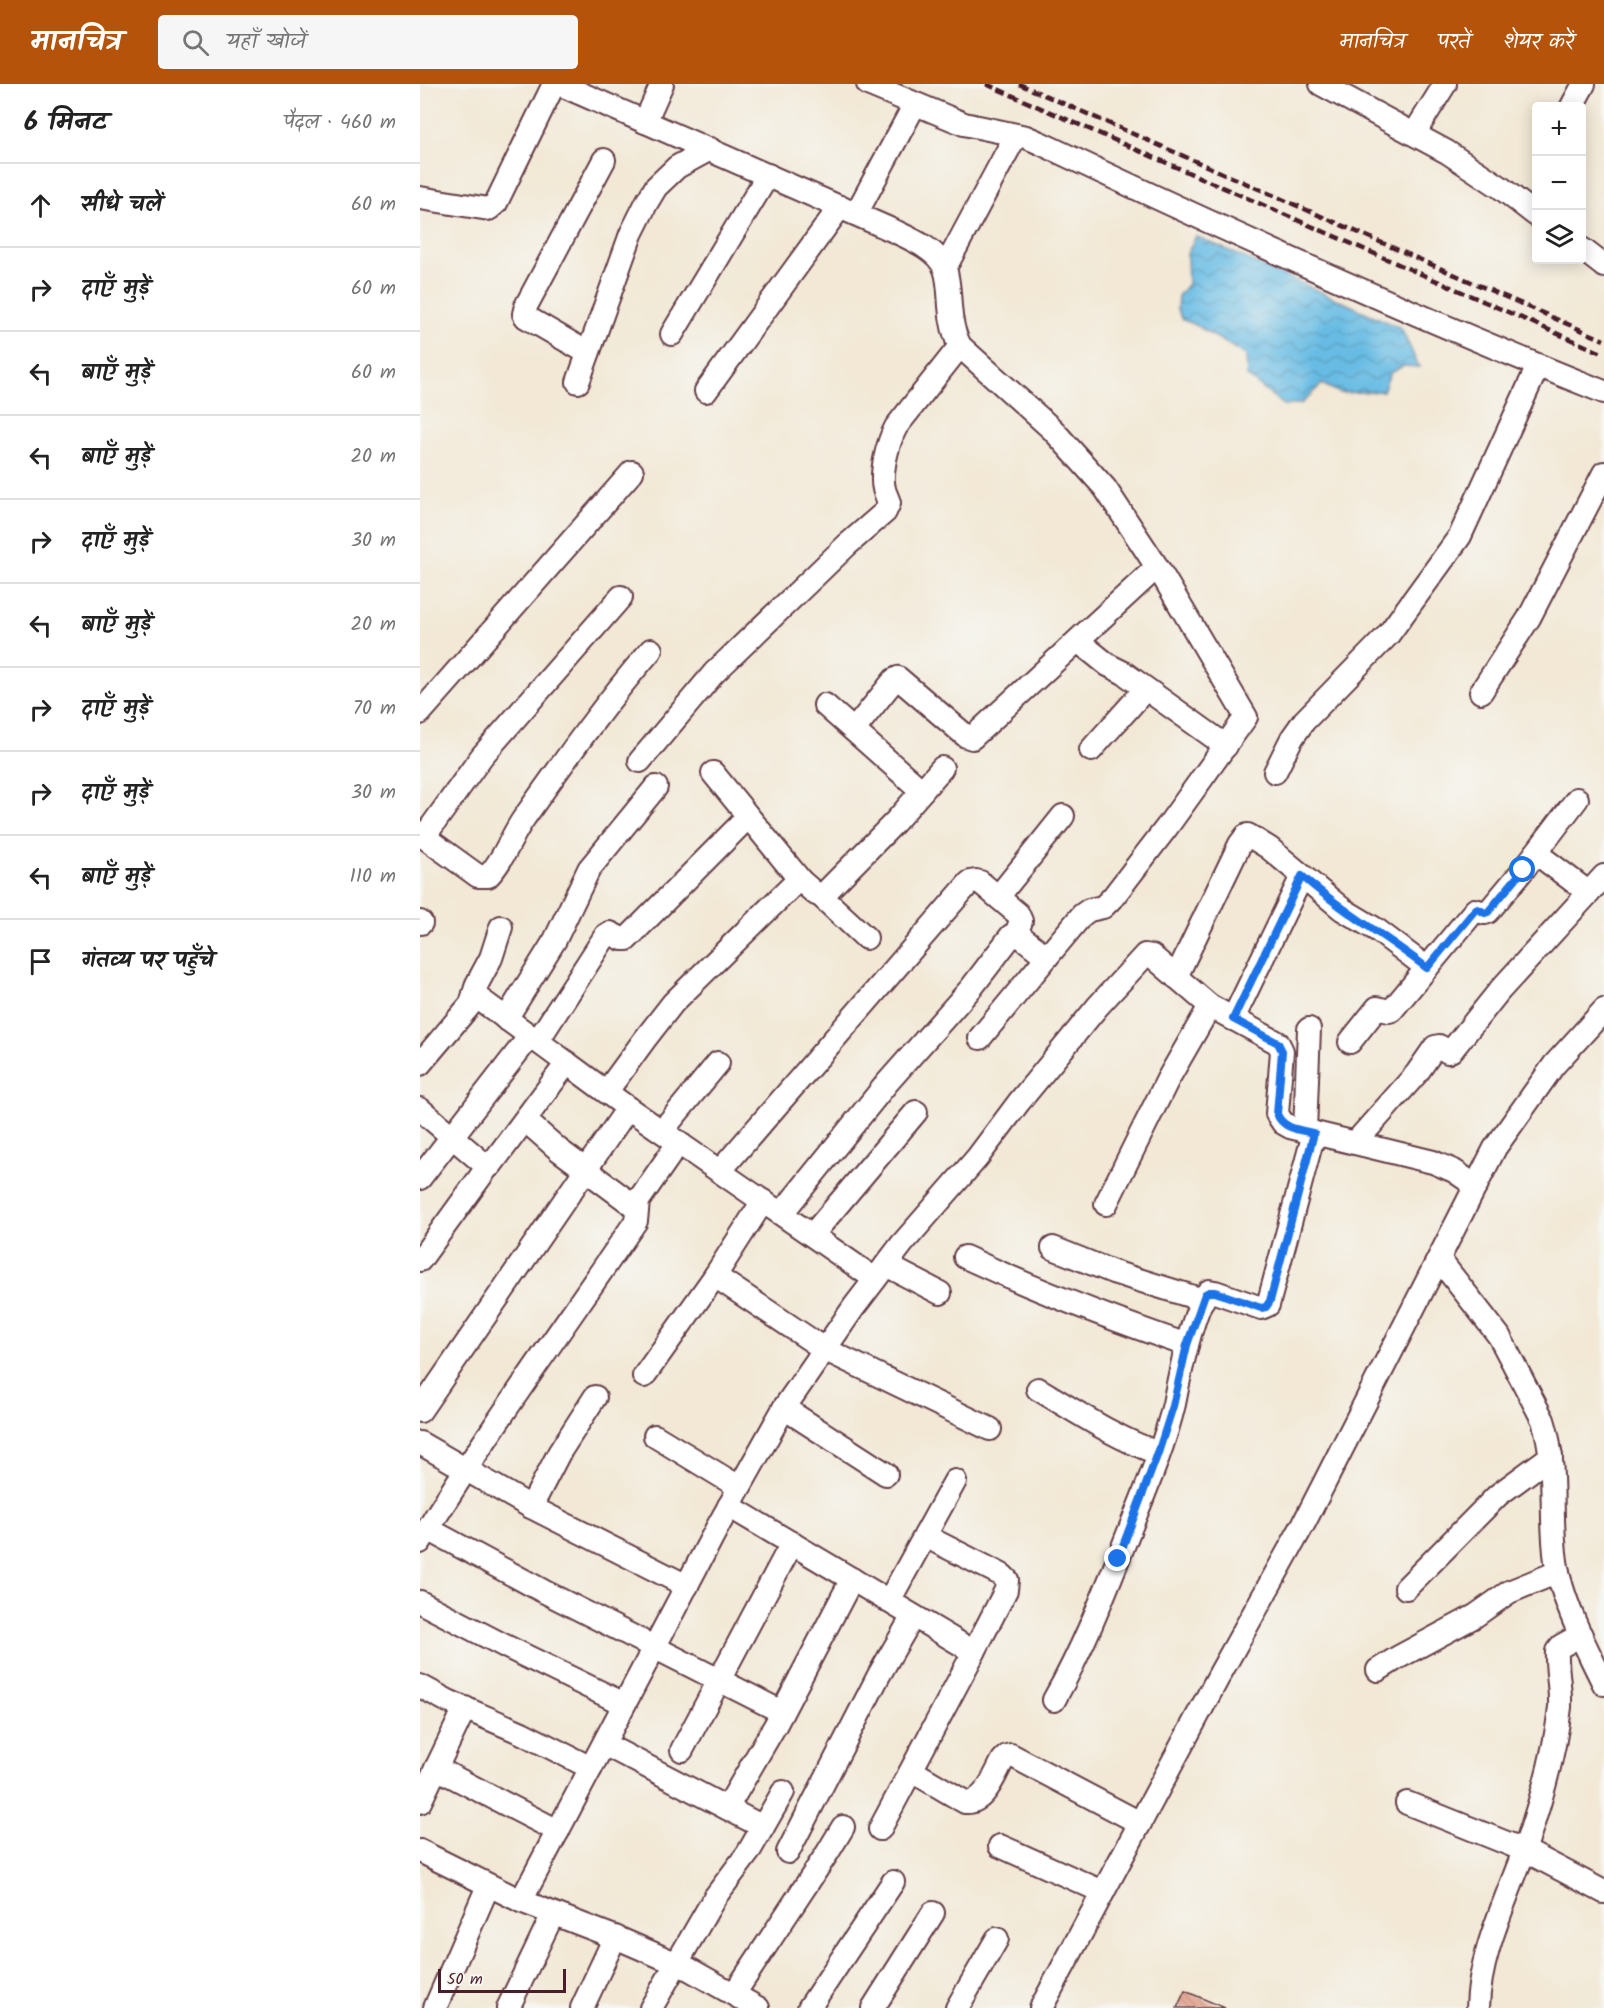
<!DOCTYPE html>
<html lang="hi">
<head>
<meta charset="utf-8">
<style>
	body { margin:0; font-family:Kalam,"Playpen Sans Deva",sans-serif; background:#f6f6f6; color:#222 }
	.controls { position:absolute; right:18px; top:18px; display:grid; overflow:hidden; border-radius:6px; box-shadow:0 3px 15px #0003 }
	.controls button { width:54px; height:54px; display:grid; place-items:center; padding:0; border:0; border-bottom:2px solid #e0e0e0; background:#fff; color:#222; font:30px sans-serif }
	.scale { position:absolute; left:18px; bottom:15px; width:128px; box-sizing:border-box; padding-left:6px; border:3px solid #4a1f2b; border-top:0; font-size:16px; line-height:21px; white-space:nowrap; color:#4a1f2b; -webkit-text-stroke:4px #f6f6f2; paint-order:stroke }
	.stop { position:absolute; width:18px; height:18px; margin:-14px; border:4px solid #1a73e8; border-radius:50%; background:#fff }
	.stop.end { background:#1a73e8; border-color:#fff; box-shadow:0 2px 6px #0008 }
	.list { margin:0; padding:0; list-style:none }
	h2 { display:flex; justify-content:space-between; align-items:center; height:78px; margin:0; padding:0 24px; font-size:26px }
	h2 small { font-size:20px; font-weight:400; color:#767676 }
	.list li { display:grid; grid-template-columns:39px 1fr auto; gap:18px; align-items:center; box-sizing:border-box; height:84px; padding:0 24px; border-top:2px solid #e0e0e0 }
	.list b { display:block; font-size:22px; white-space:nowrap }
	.list em { font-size:20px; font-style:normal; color:#767676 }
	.icon { flex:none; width:33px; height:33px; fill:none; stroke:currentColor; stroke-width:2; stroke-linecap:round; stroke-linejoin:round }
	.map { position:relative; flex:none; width:1184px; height:1924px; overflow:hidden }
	header { display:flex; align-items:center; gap:36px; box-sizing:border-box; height:84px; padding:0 30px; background:#b45309; color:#fff }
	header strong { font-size:28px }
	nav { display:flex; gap:33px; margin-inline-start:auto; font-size:21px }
	.search { width:420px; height:54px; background:#f6f6f6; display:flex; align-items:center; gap:15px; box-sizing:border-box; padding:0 21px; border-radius:6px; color:#767676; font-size:22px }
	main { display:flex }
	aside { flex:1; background:#fff }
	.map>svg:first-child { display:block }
	.water { fill:url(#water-waves); stroke:#596e88; stroke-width:1.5 }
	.building { fill:url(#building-back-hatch) }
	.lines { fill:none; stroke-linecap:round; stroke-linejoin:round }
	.minor-casing { stroke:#633d44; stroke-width:26 }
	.minor { stroke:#fff; stroke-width:22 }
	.rail { stroke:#4a1f2b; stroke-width:4.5; stroke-dasharray:9 4.5; stroke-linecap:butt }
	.route { stroke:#1a73e8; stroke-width:8 }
</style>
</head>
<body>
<header>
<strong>मानचित्र</strong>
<div class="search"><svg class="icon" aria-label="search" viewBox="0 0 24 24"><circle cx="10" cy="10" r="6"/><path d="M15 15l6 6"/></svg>यहाँ खोजें</div>
<nav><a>मानचित्र</a><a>परतें</a><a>शेयर करें</a></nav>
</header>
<main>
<aside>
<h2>6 मिनट<small>पैदल · 460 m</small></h2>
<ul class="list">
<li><svg class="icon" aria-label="ahead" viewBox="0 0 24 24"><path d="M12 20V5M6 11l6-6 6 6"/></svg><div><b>सीधे चलें</b></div><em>60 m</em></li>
<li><svg class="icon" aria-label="right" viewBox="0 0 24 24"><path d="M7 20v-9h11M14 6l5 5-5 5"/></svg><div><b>दाएँ मुड़ें</b></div><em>60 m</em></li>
<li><svg class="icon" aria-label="left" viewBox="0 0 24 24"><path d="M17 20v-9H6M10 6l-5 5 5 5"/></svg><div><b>बाएँ मुड़ें</b></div><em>60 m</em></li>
<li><svg class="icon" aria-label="left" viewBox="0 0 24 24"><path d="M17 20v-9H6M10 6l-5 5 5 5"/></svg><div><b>बाएँ मुड़ें</b></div><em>20 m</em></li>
<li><svg class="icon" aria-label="right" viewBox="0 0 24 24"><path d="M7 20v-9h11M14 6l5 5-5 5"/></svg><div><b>दाएँ मुड़ें</b></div><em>30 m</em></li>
<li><svg class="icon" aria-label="left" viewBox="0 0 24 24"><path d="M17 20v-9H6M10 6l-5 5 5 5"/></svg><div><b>बाएँ मुड़ें</b></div><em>20 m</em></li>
<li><svg class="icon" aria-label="right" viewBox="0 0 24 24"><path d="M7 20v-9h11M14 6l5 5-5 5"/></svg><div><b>दाएँ मुड़ें</b></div><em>70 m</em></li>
<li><svg class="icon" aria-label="right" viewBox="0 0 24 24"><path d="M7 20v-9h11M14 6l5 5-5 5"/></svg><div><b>दाएँ मुड़ें</b></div><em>30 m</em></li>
<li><svg class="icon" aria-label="left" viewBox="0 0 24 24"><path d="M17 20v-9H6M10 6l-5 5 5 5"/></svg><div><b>बाएँ मुड़ें</b></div><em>110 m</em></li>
<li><svg class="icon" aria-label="arrive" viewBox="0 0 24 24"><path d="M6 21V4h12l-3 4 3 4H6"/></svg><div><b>गंतव्य पर पहुँचे</b></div></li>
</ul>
</aside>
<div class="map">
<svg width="1184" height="1924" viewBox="0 0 1184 1924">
	<defs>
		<pattern id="water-waves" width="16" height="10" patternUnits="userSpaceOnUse" patternTransform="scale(1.5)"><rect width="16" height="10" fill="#68bce4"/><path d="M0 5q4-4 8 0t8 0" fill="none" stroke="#5898b9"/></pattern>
		<pattern id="building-back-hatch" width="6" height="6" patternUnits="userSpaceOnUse" patternTransform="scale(1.5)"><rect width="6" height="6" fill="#e5a591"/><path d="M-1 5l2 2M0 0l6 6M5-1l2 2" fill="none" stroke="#bc8677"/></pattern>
	</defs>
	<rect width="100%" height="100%" fill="#f6f6f2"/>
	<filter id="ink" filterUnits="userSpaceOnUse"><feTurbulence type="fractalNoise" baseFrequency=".0167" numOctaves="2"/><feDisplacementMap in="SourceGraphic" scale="12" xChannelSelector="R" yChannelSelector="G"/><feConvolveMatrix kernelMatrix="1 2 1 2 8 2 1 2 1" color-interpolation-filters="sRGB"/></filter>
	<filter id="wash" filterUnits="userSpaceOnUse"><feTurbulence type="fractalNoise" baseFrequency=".008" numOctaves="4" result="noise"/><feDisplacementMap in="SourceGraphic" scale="24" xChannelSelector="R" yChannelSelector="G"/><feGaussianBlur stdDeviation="1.35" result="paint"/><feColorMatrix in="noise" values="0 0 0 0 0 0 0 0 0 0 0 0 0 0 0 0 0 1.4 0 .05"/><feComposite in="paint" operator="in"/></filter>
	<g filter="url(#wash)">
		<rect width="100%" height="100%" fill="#f2e8d5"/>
		<polygon class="water" points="776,152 981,244 999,283 983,282 970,289 963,307 920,309 902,300 882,319 865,322 827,292 826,271 774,240 763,236 757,225 758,212 768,200 767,170"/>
		<g id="blocks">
			<polygon class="building" points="765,1907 805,1924 757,1924"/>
		</g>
	</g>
	<g filter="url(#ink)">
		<use href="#blocks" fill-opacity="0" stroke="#633d44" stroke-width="1.5"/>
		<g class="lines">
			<defs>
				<g id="minor">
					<path d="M 139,0 L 474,147 C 491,155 518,166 525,185 C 529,196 529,210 530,222 C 531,237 533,249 540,262 L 633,346 L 685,404 L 741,489 L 826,633 L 747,743 L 693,813 L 683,823 L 669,826 L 662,831 L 627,873 L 599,851 L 591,852 L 552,903 L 467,999 L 362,1129"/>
					<path d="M 448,0 L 544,40 L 606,53 L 620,59 C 806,147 993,232 1184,308"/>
					<polyline points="901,0 1027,68 1080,103 1116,131"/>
					<polyline points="1152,22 1164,0"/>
					<polyline points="225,38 242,0"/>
					<polyline points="994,50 1025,0"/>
					<polyline points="0,114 69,125 76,119 134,0"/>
					<polyline points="436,130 495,20"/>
					<polyline points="1162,165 1184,182"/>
					<polyline points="525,184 596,51"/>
					<polyline points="252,250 348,91"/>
					<polyline points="168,269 106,233 104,230 106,222 184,76"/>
					<polyline points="158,298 211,150 227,118 236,103 257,83 290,65"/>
					<polyline points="286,307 420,123"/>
					<polyline points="658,557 688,581 704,589 806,662"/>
					<polyline points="1061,608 1109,534 1184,389"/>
					<polyline points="405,621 502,707"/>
					<polyline points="0,629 212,388"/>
					<polyline points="434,646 474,596 478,594 546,652 552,654 737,483"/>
					<path d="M 671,666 C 689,645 708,626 725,605"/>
					<path d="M 220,677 L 294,589 L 427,461 L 465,428 L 469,419 C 468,414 465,410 464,405 C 460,388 468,358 476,343 L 540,262"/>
					<polyline points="855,688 872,654 884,637 968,551 1040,452 1118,282"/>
					<polyline points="293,689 380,796"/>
					<path d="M 0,750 L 58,792 L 68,792 C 84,776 91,752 104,734 C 145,676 185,619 231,566"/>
					<polyline points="4,753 62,672 201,513"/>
					<polyline points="1116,769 1169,809"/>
					<polyline points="401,812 446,854"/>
					<polyline points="578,813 643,732"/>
					<polyline points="0,838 1,839"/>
					<polyline points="756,893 820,760 826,752 828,751 849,764 922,825 957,846 1007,884"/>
					<polyline points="54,911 147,979"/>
					<polyline points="86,935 135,856 169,785 236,703"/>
					<polyline points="813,935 882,792"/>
					<polyline points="560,954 627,873"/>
					<polyline points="117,958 186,851 190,849 202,855 207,855 328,733"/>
					<polyline points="930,958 957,924 969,927 972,926 1055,826 1065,829 1068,828 1103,786 1157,715"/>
					<polyline points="0,980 51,920 57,900 71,874 81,843"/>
					<polyline points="187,1007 225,955 253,919 376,798 381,797 396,810 403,811 475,738 522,684"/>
					<polyline points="0,1025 64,1080 71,1081 147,979 208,1024 455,1195"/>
					<polyline points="106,1037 139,1066 217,1124"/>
					<polyline points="242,1047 298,979"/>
					<polyline points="885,1047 889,945"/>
					<polyline points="935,1059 997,989 1015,963 1019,962 1028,968 1032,966 1080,906 1184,792"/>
					<polyline points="300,1087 550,798 556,797 560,798 598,830 601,837 596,850"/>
					<polyline points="0,1094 110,952"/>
					<polyline points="686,1120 748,995 790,922"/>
					<polyline points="393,1150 496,1028"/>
					<polyline points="633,1164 693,1188 783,1216"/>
					<path d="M 545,1173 C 618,1207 691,1235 767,1261"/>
					<path d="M 1019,1175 L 1079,1252 L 1123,1336 C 1138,1382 1129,1430 1136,1477 C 1141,1515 1167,1566 1184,1600"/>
					<polyline points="0,1176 69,1081"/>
					<polyline points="466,1181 520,1209"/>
					<polyline points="295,1192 404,1265 570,1345"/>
					<polyline points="224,1292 295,1192 343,1117"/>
					<path d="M 618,1305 C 657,1328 695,1354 738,1369"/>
					<polyline points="364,1324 466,1390"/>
					<polyline points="0,1327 208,1024"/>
					<polyline points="235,1352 319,1403"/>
					<polyline points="0,1359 111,1423 267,1502"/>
					<polyline points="309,1422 554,1568 460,1745"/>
					<polyline points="111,1423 139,1369 175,1313"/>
					<polyline points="8,1445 123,1507 362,1628"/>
					<polyline points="505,1452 582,1491 587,1496 586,1506 554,1568"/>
					<path d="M 0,1458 C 67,1348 143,1244 216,1137 L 218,1117 L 259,1058"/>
					<polyline points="986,1504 1078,1411 1131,1372"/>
					<polyline points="469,1517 535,1397"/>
					<polyline points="0,1518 85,1562 204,1620"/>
					<polyline points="958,1586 977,1574 1055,1532 1089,1508 1138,1488"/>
					<polyline points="0,1602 28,1617 102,1649 171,1684"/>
					<path d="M 634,1616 C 665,1561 687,1503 710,1445 C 726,1405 744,1362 754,1320 C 758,1299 774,1218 789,1207 L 795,1208 L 841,1224 L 848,1221 L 894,1049"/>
					<polyline points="184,1660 343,1743"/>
					<polyline points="262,1666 372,1459"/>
					<polyline points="16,1684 138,1747"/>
					<path d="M 492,1687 L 545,1718 C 565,1720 575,1690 583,1676 L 587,1672 L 591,1671 L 720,1739"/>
					<polyline points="0,1718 45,1624"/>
					<polyline points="987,1719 1104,1766 1184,1808"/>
					<polyline points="307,1724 356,1640 432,1495"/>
					<polyline points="580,1762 683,1808"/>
					<polyline points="0,1767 101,1817 202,1856 269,1885 338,1924"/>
					<polyline points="368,1768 459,1591 493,1532"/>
					<polyline points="101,1817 298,1442 364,1324 434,1223 482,1160 557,1074 599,1018 678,922 725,871 732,872 790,922 858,959 862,967 857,1030 863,1039 870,1043 1013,1078 1034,1087 1056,1102"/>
					<polyline points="314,1910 408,1768 423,1743"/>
					<polyline points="15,1924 68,1802"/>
					<polyline points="88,1924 133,1830"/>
					<polyline points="162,1924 195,1853"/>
					<polyline points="231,1924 295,1813 328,1769 363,1708"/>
					<polyline points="389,1924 473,1798"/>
					<polyline points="453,1924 513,1829"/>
					<polyline points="537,1924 577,1855"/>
					<polyline points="621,1924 801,1588 884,1439 1075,1064 1134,981 1184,926"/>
					<path d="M 1058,1924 C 1059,1869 1088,1813 1106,1761 C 1121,1717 1135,1669 1140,1623 C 1141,1604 1136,1586 1137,1567 L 1141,1562 L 1161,1551"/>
				</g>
			</defs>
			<use href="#minor" class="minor-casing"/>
			<use href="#minor" class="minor"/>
			<g class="rail">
				<polyline points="566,0 1184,270"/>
				<polyline points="599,0 1184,256"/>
			</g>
		</g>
	</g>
	<g class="lines" filter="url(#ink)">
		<path class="route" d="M 698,1475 L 738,1369 L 753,1322 L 767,1261 L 785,1210 L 789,1208 L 795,1208 L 841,1224 L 846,1223 L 850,1217 L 894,1049 C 880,1046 863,1045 857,1030 L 862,967 L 858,959 L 813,935 L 882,792 C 921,827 966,852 1007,884 L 1055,826 L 1058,825 L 1065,829 L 1068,828 L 1103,786"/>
	</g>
</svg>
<div class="controls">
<button>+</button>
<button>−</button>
<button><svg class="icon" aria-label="layers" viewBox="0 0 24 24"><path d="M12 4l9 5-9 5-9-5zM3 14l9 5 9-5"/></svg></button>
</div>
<div class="scale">50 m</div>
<div class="stop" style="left:1103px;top:786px"></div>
<div class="stop end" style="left:698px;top:1475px"></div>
</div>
</main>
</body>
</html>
